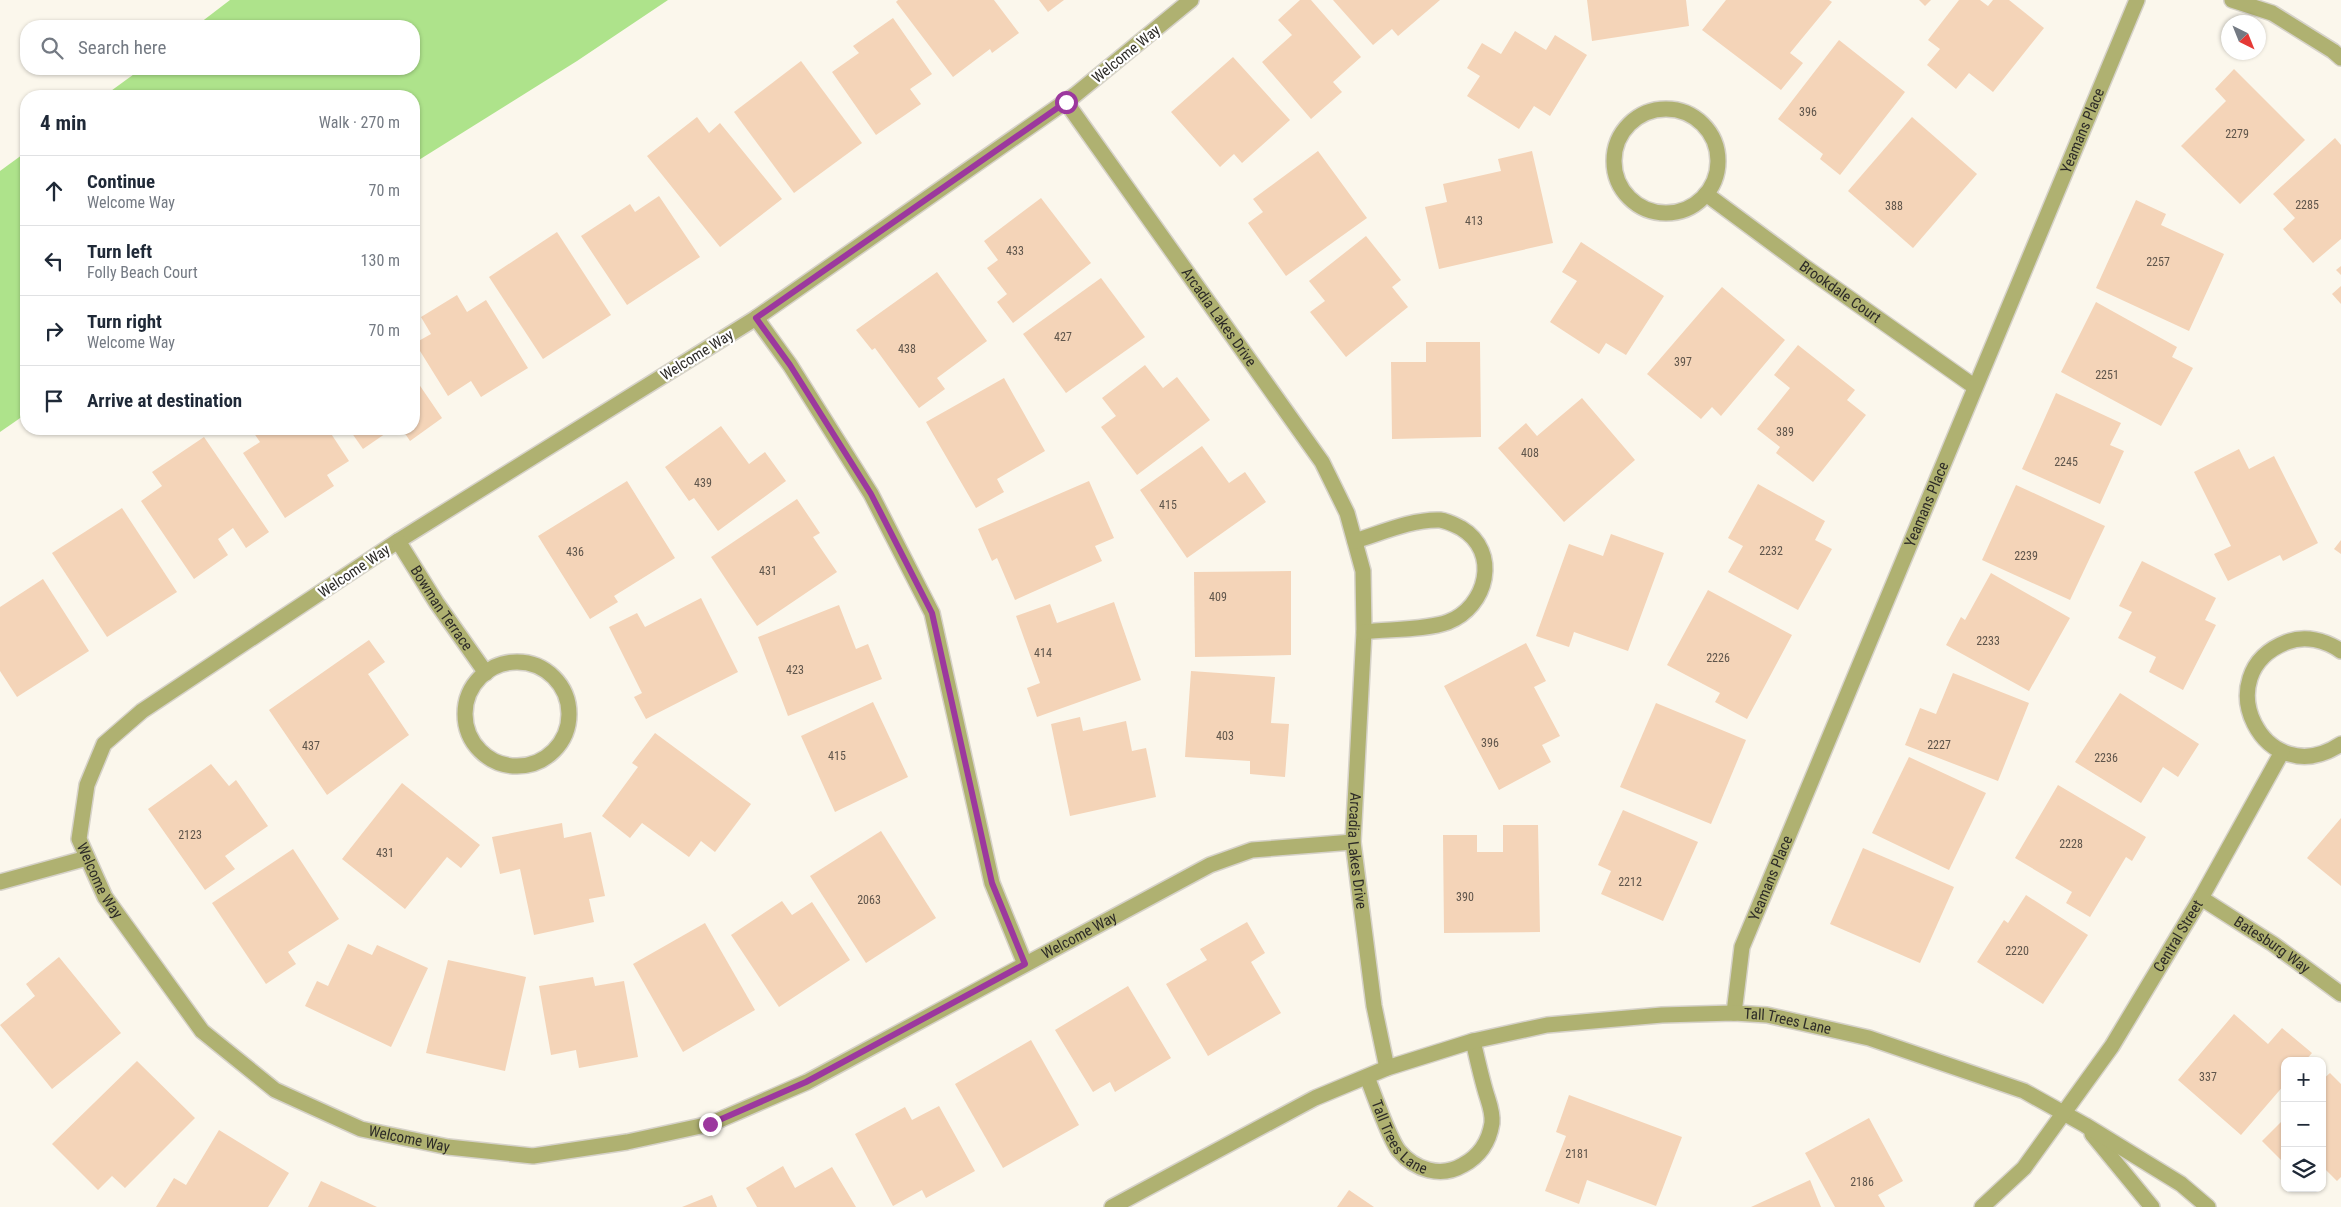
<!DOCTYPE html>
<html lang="en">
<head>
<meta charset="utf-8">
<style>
	body { margin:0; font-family:"Roboto Condensed",sans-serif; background:#f2f2f3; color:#1f2937 }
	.controls { position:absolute; right:15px; bottom:15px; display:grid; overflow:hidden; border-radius:10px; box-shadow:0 1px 4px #0004 }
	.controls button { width:45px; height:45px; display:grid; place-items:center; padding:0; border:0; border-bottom:1px solid #e0e1e3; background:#fff; color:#1f2937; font:25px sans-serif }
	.compass { position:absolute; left:2221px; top:15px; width:45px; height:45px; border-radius:50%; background:#fff; box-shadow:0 1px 4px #0004; rotate:137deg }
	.stop { position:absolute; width:15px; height:15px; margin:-11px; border:4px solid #9c389e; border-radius:50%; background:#fff }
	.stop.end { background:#9c389e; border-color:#fff; box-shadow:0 1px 5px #0008 }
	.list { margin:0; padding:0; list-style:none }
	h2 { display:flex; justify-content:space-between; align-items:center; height:65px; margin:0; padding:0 20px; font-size:21px }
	h2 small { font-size:16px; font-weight:400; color:#747a83 }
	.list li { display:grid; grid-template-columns:32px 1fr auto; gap:15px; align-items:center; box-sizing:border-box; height:70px; padding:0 20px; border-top:1px solid #e0e1e3 }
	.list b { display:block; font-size:19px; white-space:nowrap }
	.list p { margin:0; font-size:16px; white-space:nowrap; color:#747a83 }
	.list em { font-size:16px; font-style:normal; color:#747a83 }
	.icon { flex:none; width:28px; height:28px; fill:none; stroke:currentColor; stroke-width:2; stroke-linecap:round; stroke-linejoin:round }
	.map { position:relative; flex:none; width:2341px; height:1207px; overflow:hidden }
	.search { position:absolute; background:#fff; box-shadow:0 1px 4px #0004; left:20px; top:20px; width:400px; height:55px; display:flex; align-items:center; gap:12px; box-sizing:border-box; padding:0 18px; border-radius:20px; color:#747a83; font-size:19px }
	.panel { position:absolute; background:#fff; box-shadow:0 1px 4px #0004; left:20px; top:90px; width:400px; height:345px; border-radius:20px }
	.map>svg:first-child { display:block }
	.water { fill:#aee38b }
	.building { fill:#f4d4b8 }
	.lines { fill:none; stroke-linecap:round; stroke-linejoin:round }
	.minor-casing { stroke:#d6d2c9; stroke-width:18 }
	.minor { stroke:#afb171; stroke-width:15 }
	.route { stroke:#9c389e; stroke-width:6 }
	.labels { text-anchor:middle; stroke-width:4.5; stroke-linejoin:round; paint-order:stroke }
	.number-label { font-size:12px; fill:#5f554b }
	.street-label { font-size:15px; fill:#2d2b27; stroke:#fff }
</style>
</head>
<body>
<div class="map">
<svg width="2341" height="1207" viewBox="0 0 2341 1207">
	<rect width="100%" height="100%" fill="#fbf7ec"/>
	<g class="water">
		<polygon points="230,0 668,0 577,61 414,163 414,96 104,96 141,69 414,69 414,26 196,26"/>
		<polygon points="26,152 26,414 0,432 0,171"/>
	</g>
	<g class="building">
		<polygon points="898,0 994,0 1019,33 992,53 990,49 953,77 896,2"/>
		<polygon points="1039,0 1064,0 1048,12"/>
		<polygon points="1300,0 1311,0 1361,57 1333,82 1342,92 1311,119 1262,62 1292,35 1278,20"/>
		<polygon points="1333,0 1440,0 1398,36 1392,29 1373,45"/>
		<polygon points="1587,0 1686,0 1689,26 1592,41"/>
		<polygon points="1726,0 1829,0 1832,2 1790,53 1803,63 1781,90 1702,30"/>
		<polygon points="1919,0 1931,0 1925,6"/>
		<polygon points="1959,0 1980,0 1988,6 1993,0 2009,0 2044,28 1993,92 1969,73 1956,89 1927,65 1940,49 1928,40"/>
		<polygon points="893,18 932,74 910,89 921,104 876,135 832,72 859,53 853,46"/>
		<polygon points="1515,31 1546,50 1555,35 1587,55 1550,116 1534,106 1519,129 1467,96 1480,76 1467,68 1482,43 1501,54"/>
		<polygon points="1839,40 1905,92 1840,175 1820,159 1823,154 1778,119"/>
		<polygon points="1233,57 1290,120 1242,163 1234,154 1220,167 1171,112"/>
		<polygon points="801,61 862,143 794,193 734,112"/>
		<polygon points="2234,69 2305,140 2240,204 2181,146 2226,101 2215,89"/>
		<polygon points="697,117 709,133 720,123 782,199 720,247 647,156"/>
		<polygon points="1912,117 1977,174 1913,248 1848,191"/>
		<polygon points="2335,138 2341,145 2341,239 2313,263 2283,229 2295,218 2273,194"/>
		<polygon points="1318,151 1367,218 1286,276 1248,223 1263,212 1253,199"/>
		<polygon points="1532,151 1553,243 1439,269 1425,207 1447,202 1443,184 1501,171 1498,159"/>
		<polygon points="659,196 700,257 627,305 581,236 630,204 635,212"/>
		<polygon points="1041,198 1091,263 1013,323 997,302 1007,294 987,268 998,260 984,241"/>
		<polygon points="2136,200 2166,214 2161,225 2224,254 2189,331 2096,288"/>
		<polygon points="557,232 611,315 543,359 489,277"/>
		<polygon points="1366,236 1401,280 1392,287 1408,307 1346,357 1310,312 1325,301 1309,281"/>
		<polygon points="1581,242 1664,296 1626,355 1606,343 1599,354 1550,322 1577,281 1562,272"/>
		<polygon points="2341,266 2341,275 2336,270"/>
		<polygon points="937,272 987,341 937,378 945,389 919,408 875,348 872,350 856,330"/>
		<polygon points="1101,278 1145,337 1066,393 1023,334"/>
		<polygon points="2341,286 2341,304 2332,294"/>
		<polygon points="1722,287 1785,340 1721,416 1712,407 1701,419 1647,374"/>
		<polygon points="457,295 467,312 486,300 528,368 481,397 471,381 448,396 415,343 431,334 421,317"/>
		<polygon points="2096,302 2177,347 2172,357 2193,368 2161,426 2061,372"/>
		<polygon points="1426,342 1480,342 1481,437 1392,439 1391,362 1426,362"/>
		<polygon points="1798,345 1855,390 1847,400 1866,415 1813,482 1776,453 1780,447 1757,429 1790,388 1774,375"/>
		<polygon points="1145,365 1163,388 1177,377 1210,420 1137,475 1101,427 1116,416 1102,398"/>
		<polygon points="414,377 442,418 410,441 402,429 414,429"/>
		<polygon points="1004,378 1045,451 997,479 1004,492 976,508 926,422"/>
		<polygon points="2056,393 2121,423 2110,445 2124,451 2100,504 2022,469"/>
		<polygon points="1582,398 1635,460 1564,522 1498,448 1526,423 1537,436"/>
		<polygon points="721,426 749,464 765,452 786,481 718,531 694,498 689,501 665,467"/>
		<polygon points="251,429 328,429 349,461 327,475 334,486 285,518 243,453 260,442"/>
		<polygon points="349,429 392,429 363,449"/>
		<polygon points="204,437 269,532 246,548 233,528 218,539 228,555 194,579 141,501 162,486 152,472"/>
		<polygon points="1202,446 1229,483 1245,472 1266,502 1187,558 1140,490"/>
		<polygon points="2239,449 2249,469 2274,456 2318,543 2283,561 2280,555 2228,581 2214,554 2231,546 2194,472"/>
		<polygon points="627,481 675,558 614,596 618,602 590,619 538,536"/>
		<polygon points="1089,481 1114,538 1095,546 1102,561 1015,600 997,558 992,561 978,529"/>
		<polygon points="1758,484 1825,521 1815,540 1832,549 1798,610 1728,572 1743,546 1728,538"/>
		<polygon points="2016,485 2105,526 2070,600 1982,560"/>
		<polygon points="797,499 820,533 813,537 837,572 757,626 711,557"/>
		<polygon points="122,508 177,592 107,637 52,553"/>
		<polygon points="1611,534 1664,553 1628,651 1574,632 1569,647 1536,636 1569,544 1603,556"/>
		<polygon points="2341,540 2341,554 2334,549"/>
		<polygon points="2142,561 2216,598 2205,620 2216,625 2183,690 2149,672 2156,657 2118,638 2132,612 2119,606"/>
		<polygon points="1291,571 1291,655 1195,657 1194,572"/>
		<polygon points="1991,573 2070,618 2029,691 1946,645 1961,617 1965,620"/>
		<polygon points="43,579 89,651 17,697 0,671 0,607"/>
		<polygon points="1708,590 1792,635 1747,719 1715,702 1720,693 1667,665"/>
		<polygon points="701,598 738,672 646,719 634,697 642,693 609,627 637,613 645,627"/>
		<polygon points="1114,602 1141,680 1037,717 1027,688 1040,683 1016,616 1050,604 1057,623"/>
		<polygon points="839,605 856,649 868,644 882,679 788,716 758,637"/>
		<polygon points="369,640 385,662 368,674 409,735 327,795 269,710"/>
		<polygon points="1526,643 1546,681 1534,687 1560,736 1542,745 1551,762 1499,790 1444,686"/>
		<polygon points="1191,671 1275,677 1271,723 1289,724 1285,777 1250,774 1250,761 1185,757"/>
		<polygon points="1953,673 2029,703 1998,781 1905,745 1920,708 1936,714"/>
		<polygon points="2120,693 2199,744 2178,777 2163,767 2141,803 2075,762"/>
		<polygon points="873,702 908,777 835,812 801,736"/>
		<polygon points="1656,703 1746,740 1711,824 1620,787"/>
		<polygon points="1080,717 1083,731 1126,721 1132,751 1146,748 1156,797 1070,816 1051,724"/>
		<polygon points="655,733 751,804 715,852 701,841 689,857 642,823 630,838 602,816 638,767 632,763"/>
		<polygon points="1909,757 1986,793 1949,870 1872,833"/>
		<polygon points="211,764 229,786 236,780 268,826 225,856 235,869 205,890 148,809"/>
		<polygon points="402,783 480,845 461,868 447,857 405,909 342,859"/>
		<polygon points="2058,785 2146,837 2132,861 2126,857 2090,917 2066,903 2072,892 2015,858"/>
		<polygon points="1623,810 1698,842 1663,921 1601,894 1611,871 1598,865"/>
		<polygon points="2341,818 2341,886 2307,858"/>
		<polygon points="562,823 564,838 591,832 605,896 589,899 594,922 534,935 520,869 500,874 492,837"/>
		<polygon points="1503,825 1538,825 1540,932 1444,933 1443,835 1477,835 1477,852 1503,852"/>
		<polygon points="881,831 936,918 866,963 810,876"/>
		<polygon points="1863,848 1954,887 1920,963 1830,924"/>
		<polygon points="293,849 339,919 288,952 296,964 266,984 212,903"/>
		<polygon points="2026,895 2088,935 2043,1004 1977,962 2004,920 2008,923"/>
		<polygon points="782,901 792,915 812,902 850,960 779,1007 731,935"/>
		<polygon points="1247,922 1265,953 1251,962 1281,1013 1208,1056 1166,984 1207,960 1200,949"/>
		<polygon points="705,923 755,1010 683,1052 633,964"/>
		<polygon points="348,944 372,955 377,945 428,968 391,1047 305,1006 317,981 328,986"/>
		<polygon points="59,957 121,1033 52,1089 0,1025 35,996 26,984"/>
		<polygon points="448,960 526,977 505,1071 426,1053"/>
		<polygon points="593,977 595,986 624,981 638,1057 579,1068 576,1050 551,1055 539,986"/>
		<polygon points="1128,986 1171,1058 1115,1092 1110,1082 1093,1092 1055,1030"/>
		<polygon points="2234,1014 2268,1044 2282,1028 2312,1053 2305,1061 2285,1061 2285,1084 2241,1135 2178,1080"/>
		<polygon points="1031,1040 1079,1125 1003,1168 955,1084"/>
		<polygon points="137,1061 195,1118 125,1188 112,1176 98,1190 52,1144"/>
		<polygon points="2330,1073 2341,1084 2341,1177 2337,1181 2326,1170 2322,1173 2322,1080"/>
		<polygon points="1569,1095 1682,1137 1656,1206 1587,1180 1579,1204 1545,1191 1566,1136 1556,1132"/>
		<polygon points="939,1106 975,1171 926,1198 922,1190 893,1206 855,1134 905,1107 912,1120"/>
		<polygon points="1869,1118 1903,1181 1878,1195 1885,1207 1835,1207 1805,1153"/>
		<polygon points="2285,1118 2285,1164 2262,1141"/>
		<polygon points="219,1130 289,1173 268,1207 156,1207 174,1178 186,1185"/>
		<polygon points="783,1166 795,1188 832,1167 856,1207 757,1207 746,1188"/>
		<polygon points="1810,1180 1821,1207 1751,1207"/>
		<polygon points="321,1181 377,1207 308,1207"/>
		<polygon points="1349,1190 1374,1207 1337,1207"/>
		<polygon points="712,1195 717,1207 682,1207"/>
	</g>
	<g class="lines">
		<defs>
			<g id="minor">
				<path id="s1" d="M 1191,0 L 1075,95 L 756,318 L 398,541 L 142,711 L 104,744 L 87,785 L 79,839 L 105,897 L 202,1031 L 275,1090 L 361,1129 L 448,1147 L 533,1156 L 627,1142 L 710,1124 L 807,1082 L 1210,865 L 1252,850 L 1353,842"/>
				<polyline points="2232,0 2272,13 2333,51 2341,58"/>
				<path id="s2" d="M 1066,102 L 1322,462 L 1347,513 L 1363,571 L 1364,632 L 1353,842 L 1374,1006 L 1387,1068"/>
				<circle cx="1666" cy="161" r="52"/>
				<path id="s3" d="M 1706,194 L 1802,265 L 1975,387"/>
				<polyline points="756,318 790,365 871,494 932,613 992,883 1025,964"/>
				<path id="s4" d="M 398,541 L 436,602 L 486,673"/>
				<path d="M 1355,541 C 1381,533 1412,519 1440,520 C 1448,521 1455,525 1461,528 C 1501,552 1487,607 1448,622 C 1427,630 1388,629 1364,632"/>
				<path d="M 2341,651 C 2325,640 2305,635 2287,642 C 2205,673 2264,795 2341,744"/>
				<circle cx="517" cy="714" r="52"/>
				<polyline points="0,882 87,858"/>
				<path id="s5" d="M 2201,898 L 2273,944 L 2341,994"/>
				<path id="s6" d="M 1734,1013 L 1742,947 L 2137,0"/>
				<path id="s7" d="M 1367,1077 C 1374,1094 1389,1139 1399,1151 C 1415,1170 1441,1178 1463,1165 C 1480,1156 1489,1142 1492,1123 C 1493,1112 1489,1103 1486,1093 C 1481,1076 1477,1058 1473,1041"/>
				<polyline points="2092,1134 2152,1207"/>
				<path id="s8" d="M 1112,1207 L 1315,1098 L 1387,1068 L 1473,1041 L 1547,1025 L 1662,1015 L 1734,1013 L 1767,1015 L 1869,1038 L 2024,1091 L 2085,1125 L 2181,1184 L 2208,1207"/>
				<path id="s9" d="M 1982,1207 L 2024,1168 L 2112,1046 L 2201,898 L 2282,752"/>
			</g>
		</defs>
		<use href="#minor" class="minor-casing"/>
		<use href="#minor" class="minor"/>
	</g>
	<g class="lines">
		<polyline class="route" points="710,1124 806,1082 1025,964 992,883 932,613 871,494 790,365 756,318 1066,102"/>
	</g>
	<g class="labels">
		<g class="number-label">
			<text x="1808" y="116">396</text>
			<text x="2237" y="138">2279</text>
			<text x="2307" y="209">2285</text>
			<text x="1894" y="210">388</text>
			<text x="1474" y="225">413</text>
			<text x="1015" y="255">433</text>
			<text x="2158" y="266">2257</text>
			<text x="1063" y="341">427</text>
			<text x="907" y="353">438</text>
			<text x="1683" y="366">397</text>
			<text x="2107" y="379">2251</text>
			<text x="1785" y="436">389</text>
			<text x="1530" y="457">408</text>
			<text x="2066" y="466">2245</text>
			<text x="703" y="487">439</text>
			<text x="1168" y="509">415</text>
			<text x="1771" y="555">2232</text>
			<text x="575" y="556">436</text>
			<text x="2026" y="560">2239</text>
			<text x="768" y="575">431</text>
			<text x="1218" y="601">409</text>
			<text x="1988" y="645">2233</text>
			<text x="1043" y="657">414</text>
			<text x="1718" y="662">2226</text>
			<text x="795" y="674">423</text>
			<text x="1225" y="740">403</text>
			<text x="1490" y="747">396</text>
			<text x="1939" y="749">2227</text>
			<text x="311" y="750">437</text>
			<text x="837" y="760">415</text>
			<text x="2106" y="762">2236</text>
			<text x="190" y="839">2123</text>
			<text x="2071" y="848">2228</text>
			<text x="385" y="857">431</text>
			<text x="1630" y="886">2212</text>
			<text x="1465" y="901">390</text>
			<text x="869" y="904">2063</text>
			<text x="2017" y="955">2220</text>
			<text x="2208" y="1081">337</text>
			<text x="1577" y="1158">2181</text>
			<text x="1862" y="1186">2186</text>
		</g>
		<g class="street-label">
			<text transform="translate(1126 54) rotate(-39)" y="5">Welcome Way</text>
			<text dy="5" stroke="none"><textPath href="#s6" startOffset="951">Yeamans Place</textPath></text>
			<text dy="5" stroke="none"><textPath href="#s3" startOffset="166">Brookdale Court</textPath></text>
			<text dy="5" stroke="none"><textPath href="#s2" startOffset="264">Arcadia Lakes Drive</textPath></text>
			<text transform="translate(697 355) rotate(-32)" y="5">Welcome Way</text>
			<text dy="5" stroke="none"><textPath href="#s6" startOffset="546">Yeamans Place</textPath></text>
			<text transform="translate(354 571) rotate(-34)" y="5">Welcome Way</text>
			<text dy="5" stroke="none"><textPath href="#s4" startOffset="80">Bowman Terrace</textPath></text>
			<text dy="5" stroke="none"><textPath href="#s2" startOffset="839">Arcadia Lakes Drive</textPath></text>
			<text dy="5" stroke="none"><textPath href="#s6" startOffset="141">Yeamans Place</textPath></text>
			<text dy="5" stroke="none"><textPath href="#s1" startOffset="1464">Welcome Way</textPath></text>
			<text dy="5" stroke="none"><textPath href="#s1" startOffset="2604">Welcome Way</textPath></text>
			<text dy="5" stroke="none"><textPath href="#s9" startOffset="336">Central Street</textPath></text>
			<text dy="5" stroke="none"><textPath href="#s5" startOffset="85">Batesburg Way</textPath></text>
			<text dy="5" stroke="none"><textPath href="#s8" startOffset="716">Tall Trees Lane</textPath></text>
			<text dy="5" stroke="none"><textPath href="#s7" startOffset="70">Tall Trees Lane</textPath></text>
			<text dy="5" stroke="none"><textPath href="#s1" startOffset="1884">Welcome Way</textPath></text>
		</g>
	</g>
</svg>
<div class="controls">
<button>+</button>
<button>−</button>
<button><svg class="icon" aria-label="layers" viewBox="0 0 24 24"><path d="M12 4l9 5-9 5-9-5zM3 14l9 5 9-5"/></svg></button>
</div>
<svg class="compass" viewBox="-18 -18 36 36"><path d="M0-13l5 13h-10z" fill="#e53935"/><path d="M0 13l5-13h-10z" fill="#747a83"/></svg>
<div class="stop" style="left:1066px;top:102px"></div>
<div class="stop end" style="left:710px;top:1124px"></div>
<div class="search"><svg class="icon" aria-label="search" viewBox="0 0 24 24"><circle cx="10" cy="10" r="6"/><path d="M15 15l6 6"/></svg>Search here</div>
<section class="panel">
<h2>4 min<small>Walk · 270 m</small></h2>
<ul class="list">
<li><svg class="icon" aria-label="ahead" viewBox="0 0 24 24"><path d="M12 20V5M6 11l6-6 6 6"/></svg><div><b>Continue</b><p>Welcome Way</p></div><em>70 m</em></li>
<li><svg class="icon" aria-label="left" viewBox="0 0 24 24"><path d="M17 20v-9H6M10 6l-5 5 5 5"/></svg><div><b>Turn left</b><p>Folly Beach Court</p></div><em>130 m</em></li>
<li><svg class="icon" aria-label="right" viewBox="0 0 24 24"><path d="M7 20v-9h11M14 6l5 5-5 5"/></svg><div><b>Turn right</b><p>Welcome Way</p></div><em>70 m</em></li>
<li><svg class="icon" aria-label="arrive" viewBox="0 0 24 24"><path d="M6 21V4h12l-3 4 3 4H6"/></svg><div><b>Arrive at destination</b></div></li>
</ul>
</section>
</div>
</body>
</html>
